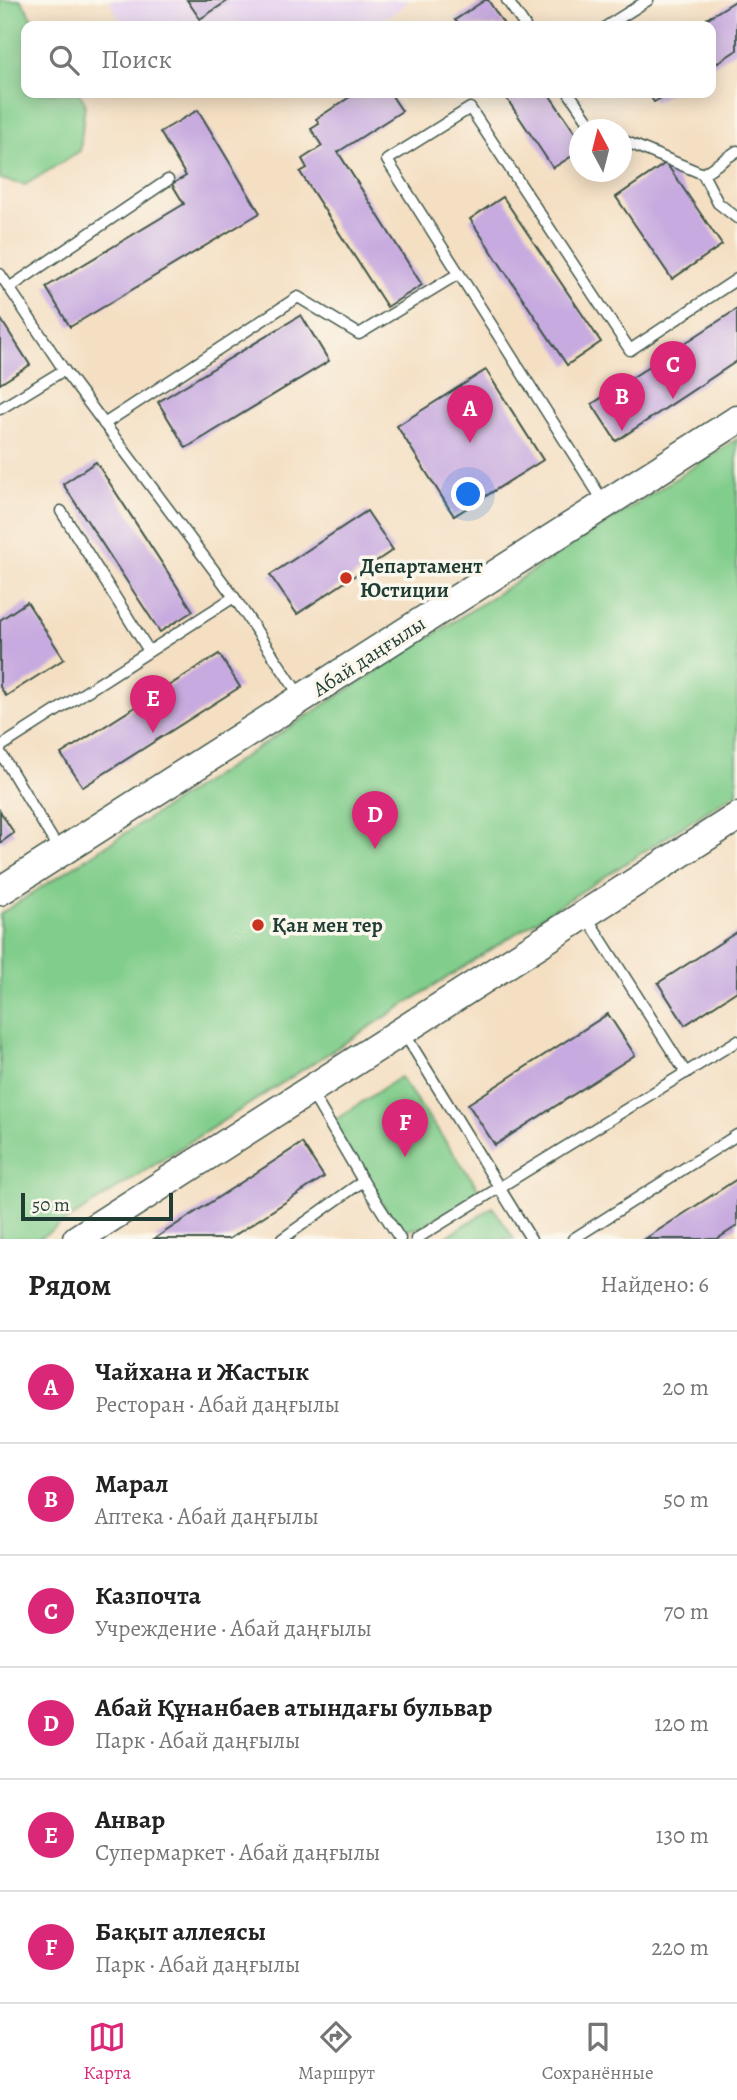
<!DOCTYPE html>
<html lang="ru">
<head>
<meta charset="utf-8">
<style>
	body { margin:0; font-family:Alegreya,serif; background:#f2f2f2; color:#222 }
	.compass { position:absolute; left:569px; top:119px; width:63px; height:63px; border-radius:50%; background:#fff; box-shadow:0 4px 18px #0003; rotate:353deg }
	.scale { position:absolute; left:21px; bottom:18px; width:152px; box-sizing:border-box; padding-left:7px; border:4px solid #1f3d34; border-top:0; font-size:19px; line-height:24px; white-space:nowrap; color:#1f3d34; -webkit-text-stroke:5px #fbf7ec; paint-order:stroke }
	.you { position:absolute; left:469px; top:495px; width:24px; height:24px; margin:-18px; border:5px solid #fff; border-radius:50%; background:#1a73e8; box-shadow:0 0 0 10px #1a73e833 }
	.badge { display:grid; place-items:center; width:46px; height:46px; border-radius:50%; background:#db2777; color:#fff; font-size:23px; font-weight:700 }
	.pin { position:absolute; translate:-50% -58px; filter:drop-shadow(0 2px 4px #0008) }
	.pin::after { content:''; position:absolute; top:37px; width:24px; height:21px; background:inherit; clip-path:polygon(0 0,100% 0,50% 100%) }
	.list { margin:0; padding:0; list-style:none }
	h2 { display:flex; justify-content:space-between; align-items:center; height:91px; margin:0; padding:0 28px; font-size:30px }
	h2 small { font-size:23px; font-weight:400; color:#767676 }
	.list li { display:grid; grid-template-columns:46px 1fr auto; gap:21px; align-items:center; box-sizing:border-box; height:112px; padding:0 28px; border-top:2px solid #e0e0e0 }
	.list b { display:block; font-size:26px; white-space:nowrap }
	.list p { margin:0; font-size:23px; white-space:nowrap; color:#767676 }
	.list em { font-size:23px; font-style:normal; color:#767676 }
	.icon { flex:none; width:38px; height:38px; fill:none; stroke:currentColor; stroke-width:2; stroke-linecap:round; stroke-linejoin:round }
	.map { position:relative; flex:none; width:737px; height:1239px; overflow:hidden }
	.search { position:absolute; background:#fff; box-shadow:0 4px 18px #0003; left:21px; right:21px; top:21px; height:77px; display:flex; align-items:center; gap:18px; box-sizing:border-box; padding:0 24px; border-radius:14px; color:#767676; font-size:26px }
	.sheet { height:763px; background:#fff }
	nav { display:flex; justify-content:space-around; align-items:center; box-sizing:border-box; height:98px; border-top:2px solid #e0e0e0; background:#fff; font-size:19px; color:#767676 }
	nav a { display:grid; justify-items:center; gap:4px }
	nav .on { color:#db2777 }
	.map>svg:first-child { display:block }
	.built { fill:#e6d2f0 }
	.green { fill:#81cd8b; stroke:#508560; stroke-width:2 }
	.building { fill:#c7aadf }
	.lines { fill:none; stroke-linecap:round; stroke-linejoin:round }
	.lane-casing { stroke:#3f5549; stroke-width:13 }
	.secondary-casing { stroke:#3f5549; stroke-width:31 }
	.lane { stroke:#fff; stroke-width:10 }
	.secondary { stroke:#fff; stroke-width:28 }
	.poi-dot { fill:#c8321e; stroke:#fbf7ec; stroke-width:2.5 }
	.labels { text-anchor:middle; stroke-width:7; stroke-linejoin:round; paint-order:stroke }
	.poi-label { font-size:21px; font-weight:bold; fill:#1f3d34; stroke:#fbf7ec; text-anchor:start }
	.street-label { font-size:21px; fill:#1f3d34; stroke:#fbf7ec }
</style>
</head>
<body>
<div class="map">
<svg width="737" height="1239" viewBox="0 0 737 1239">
	<rect width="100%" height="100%" fill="#fbf7ec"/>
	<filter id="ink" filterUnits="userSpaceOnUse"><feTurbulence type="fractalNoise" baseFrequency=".0143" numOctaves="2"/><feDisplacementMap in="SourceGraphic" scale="14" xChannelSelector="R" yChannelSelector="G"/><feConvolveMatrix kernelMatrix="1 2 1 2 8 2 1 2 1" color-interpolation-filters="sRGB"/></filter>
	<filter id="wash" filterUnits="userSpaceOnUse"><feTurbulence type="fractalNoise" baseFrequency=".00686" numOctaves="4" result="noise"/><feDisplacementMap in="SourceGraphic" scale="28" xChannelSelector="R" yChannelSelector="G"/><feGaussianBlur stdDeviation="1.57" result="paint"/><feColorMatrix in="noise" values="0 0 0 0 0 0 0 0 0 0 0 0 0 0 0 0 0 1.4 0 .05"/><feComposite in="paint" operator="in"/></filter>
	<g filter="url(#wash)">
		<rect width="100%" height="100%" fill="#f4dfc3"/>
		<polygon class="built" points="109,0 409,0 403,7 371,26 122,26"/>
		<g class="green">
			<polygon points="0,0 21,0 37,26 26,26 26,93 79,93 85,103 80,151 25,185 0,179"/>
			<polygon points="737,439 737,792 38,1239 0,1239 0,914"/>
			<polygon points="400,1077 481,1192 421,1228 399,1230 332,1122"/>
			<polygon points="493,1207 514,1239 443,1239"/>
		</g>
		<g id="blocks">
			<g class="building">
				<polygon points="187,0 229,0 200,19"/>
				<polygon points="485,0 488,0 505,26 460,26 455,20"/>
				<polygon points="737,0 737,50 711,67 711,26 695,26"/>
				<polygon points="356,93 390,93 402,111 338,152 422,285 387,307 300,172 307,168 302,159 322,146 311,129 319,124 316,119"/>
				<polygon points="503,93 548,93 580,140 580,151 553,168"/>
				<polygon points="648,93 670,93 654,102"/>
				<polygon points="198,110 260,213 70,327 46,287 184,204 172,184 186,176 160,132"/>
				<polygon points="666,163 722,245 672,279 616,197"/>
				<polygon points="503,197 601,342 567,365 470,219"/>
				<polygon points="737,309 737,361 616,441 592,404"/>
				<polygon points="301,315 329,361 186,448 158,402"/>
				<polygon points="0,318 30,365 0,384"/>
				<polygon points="486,370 543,460 454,516 397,426"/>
				<polygon points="96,462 193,611 160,632 63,484"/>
				<polygon points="367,511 393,550 297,614 270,575"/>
				<polygon points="27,602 64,659 6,696 0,687 0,620"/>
				<polygon points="219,654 240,687 83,787 61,754"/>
				<polygon points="0,811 14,833 0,843"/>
				<polygon points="737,932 737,991 685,1025 658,983"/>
				<polygon points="608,1014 635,1055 495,1145 468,1104"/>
				<polygon points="302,1143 324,1177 229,1239 154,1239"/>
				<polygon points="737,1179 737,1226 717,1239 645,1239"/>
			</g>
		</g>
	</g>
	<g filter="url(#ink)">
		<use href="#blocks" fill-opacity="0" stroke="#3f5549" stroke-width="2"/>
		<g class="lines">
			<defs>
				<g id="lane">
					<polyline points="507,0 525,26"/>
					<polyline points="607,26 648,0"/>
					<polyline points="569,93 593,128 596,130"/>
					<polyline points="622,140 703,174 718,203 737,218"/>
					<polyline points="703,174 737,151"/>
					<polyline points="0,274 64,370"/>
					<polyline points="9,288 168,180"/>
					<polyline points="0,409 64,370 234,597"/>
					<polyline points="104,424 298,297 359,334 458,274"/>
					<polyline points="605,504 387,160 470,108 630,350 737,279"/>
					<polyline points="61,511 149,651"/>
					<polyline points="0,747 234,597 300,696"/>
					<polyline points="0,752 59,850"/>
					<polyline points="586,916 686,1073"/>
					<polyline points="404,1033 531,1239"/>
					<polyline points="311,1092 363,1181 400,1239"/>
					<polyline points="282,1239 363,1181"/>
					<polyline points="416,1239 737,1041"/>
					<polyline points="573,1239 737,1135"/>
				</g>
				<g id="secondary">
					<polyline points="0,891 737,420"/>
					<polyline points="77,1239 737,817"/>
				</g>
			</defs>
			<use href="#lane" class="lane-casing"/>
			<use href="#secondary" class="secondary-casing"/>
			<use href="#lane" class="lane"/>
			<use href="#secondary" class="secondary"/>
		</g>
	</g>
	<g class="poi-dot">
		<circle cx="346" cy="578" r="7"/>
		<circle cx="258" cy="925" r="7"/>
	</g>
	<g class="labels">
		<g class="poi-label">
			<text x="360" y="573">Департамент<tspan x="360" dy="24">Юстиции</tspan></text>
			<text x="272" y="932">Қан мен тер</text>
		</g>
		<g class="street-label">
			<text transform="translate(369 656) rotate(-33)" y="7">Абай даңғылы</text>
		</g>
	</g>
</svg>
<svg class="compass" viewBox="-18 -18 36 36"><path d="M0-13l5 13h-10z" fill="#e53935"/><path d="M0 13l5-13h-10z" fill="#767676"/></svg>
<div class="scale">50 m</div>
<div class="you"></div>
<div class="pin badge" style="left:470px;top:443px">A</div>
<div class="pin badge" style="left:622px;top:431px">B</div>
<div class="pin badge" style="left:673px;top:399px">C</div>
<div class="pin badge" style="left:375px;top:849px">D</div>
<div class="pin badge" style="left:153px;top:733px">E</div>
<div class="pin badge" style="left:405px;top:1157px">F</div>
<div class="search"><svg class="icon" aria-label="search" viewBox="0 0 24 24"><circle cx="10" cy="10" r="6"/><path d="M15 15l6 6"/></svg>Поиск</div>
</div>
<section class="sheet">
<h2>Рядом<small>Найдено: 6</small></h2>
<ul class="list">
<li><span class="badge">A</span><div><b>Чайхана и Жастык</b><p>Ресторан · Абай даңғылы</p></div><em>20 m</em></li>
<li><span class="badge">B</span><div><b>Марал</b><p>Аптека · Абай даңғылы</p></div><em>50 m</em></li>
<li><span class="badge">C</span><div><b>Казпочта</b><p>Учреждение · Абай даңғылы</p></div><em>70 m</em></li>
<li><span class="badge">D</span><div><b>Абай Құнанбаев атындағы бульвар</b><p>Парк · Абай даңғылы</p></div><em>120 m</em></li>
<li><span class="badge">E</span><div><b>Анвар</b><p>Супермаркет · Абай даңғылы</p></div><em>130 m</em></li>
<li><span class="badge">F</span><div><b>Бақыт аллеясы</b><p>Парк · Абай даңғылы</p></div><em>220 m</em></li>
</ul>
</section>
<nav>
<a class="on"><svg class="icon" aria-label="map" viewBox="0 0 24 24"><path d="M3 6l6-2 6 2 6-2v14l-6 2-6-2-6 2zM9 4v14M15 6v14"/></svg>Карта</a>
<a><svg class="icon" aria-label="directions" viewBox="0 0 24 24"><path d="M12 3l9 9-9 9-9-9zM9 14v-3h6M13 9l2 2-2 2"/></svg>Маршрут</a>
<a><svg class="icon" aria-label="saved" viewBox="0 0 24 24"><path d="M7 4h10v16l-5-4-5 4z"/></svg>Сохранённые</a>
</nav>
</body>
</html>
